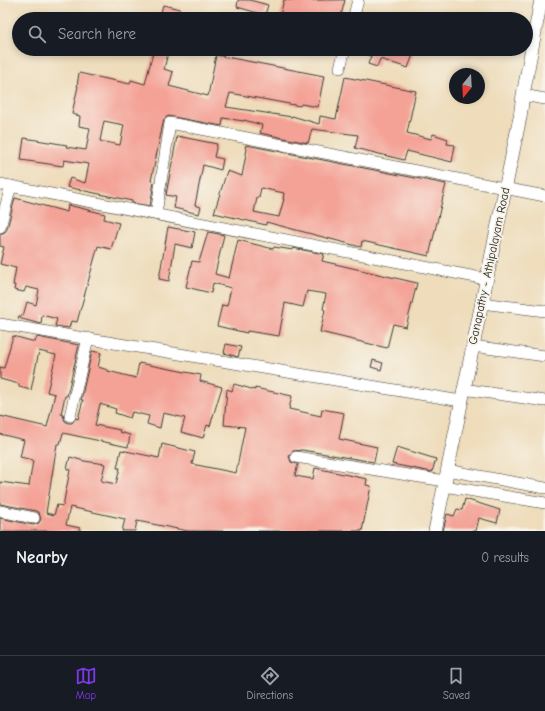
<!DOCTYPE html>
<html lang="en">
<head>
<meta charset="utf-8">
<style>
	body { margin:0; font-family:"Comic Neue",sans-serif; background:#20242c; color:#f1f3f6 }
	.compass { position:absolute; left:449px; top:68px; width:36px; height:36px; border-radius:50%; background:#171b24; box-shadow:0 2px 6px #0003; rotate:198deg }
	.list { margin:0; padding:0; list-style:none }
	h2 { display:flex; justify-content:space-between; align-items:center; height:52px; margin:0; padding:0 16px; font-size:17px }
	h2 small { font-size:13px; font-weight:400; color:#9ea1a6 }
	.icon { flex:none; width:22px; height:22px; fill:none; stroke:currentColor; stroke-width:2; stroke-linecap:round; stroke-linejoin:round }
	.map { position:relative; flex:none; width:545px; height:531px; overflow:hidden }
	.search { position:absolute; background:#171b24; box-shadow:0 2px 6px #0003; left:12px; right:12px; top:12px; height:44px; display:flex; align-items:center; gap:10px; box-sizing:border-box; padding:0 14px; border-radius:22px; color:#9ea1a6; font-size:15px }
	.sheet { height:124px; background:#171b24 }
	nav { display:flex; justify-content:space-around; align-items:center; box-sizing:border-box; height:56px; border-top:1px solid #363941; background:#171b24; font-size:11px; color:#9ea1a6 }
	nav a { display:grid; justify-items:center; gap:2px }
	nav .on { color:#7c3aed }
	.map>svg:first-child { display:block }
	.building { fill:#f4a296; fill-rule:evenodd }
	.lines { fill:none; stroke-linecap:round; stroke-linejoin:round }
	.minor-casing { stroke:#3c3934; stroke-width:12 }
	.major-casing { stroke:#3c3934; stroke-width:14 }
	.minor { stroke:#fff; stroke-width:11 }
	.major { stroke:#fff; stroke-width:13 }
	.labels { text-anchor:middle; stroke-width:3.5; stroke-linejoin:round; paint-order:stroke }
	.street-label { font-size:12px; fill:#1c1c1c; stroke:#f7f3e8 }
</style>
</head>
<body>
<div class="map">
<svg width="545" height="531" viewBox="0 0 545 531">
	<rect width="100%" height="100%" fill="#f7f3e8"/>
	<filter id="ink" filterUnits="userSpaceOnUse"><feTurbulence type="fractalNoise" baseFrequency=".025" numOctaves="2"/><feDisplacementMap in="SourceGraphic" scale="8" xChannelSelector="R" yChannelSelector="G"/><feConvolveMatrix kernelMatrix="1 2 1 2 8 2 1 2 1" color-interpolation-filters="sRGB"/></filter>
	<filter id="wash" filterUnits="userSpaceOnUse"><feTurbulence type="fractalNoise" baseFrequency=".012" numOctaves="4" result="noise"/><feDisplacementMap in="SourceGraphic" scale="16" xChannelSelector="R" yChannelSelector="G"/><feGaussianBlur stdDeviation="0.9" result="paint"/><feColorMatrix in="noise" values="0 0 0 0 0 0 0 0 0 0 0 0 0 0 0 0 0 1.4 0 .05"/><feComposite in="paint" operator="in"/></filter>
	<g filter="url(#wash)">
		<rect width="100%" height="100%" fill="#eedcba"/>
		<g id="blocks">
			<g class="building">
				<polygon points="238,0 250,0 268,5 265,15 237,7"/>
				<polygon points="284,0 345,0 340,19 279,19"/>
				<polygon points="163,5 180,9 177,19 159,19"/>
				<path d="M 154,49 L 169,49 L 164,69 L 173,72 L 169,86 L 208,96 L 216,55 L 324,76 L 318,107 L 301,104 L 300,106 L 230,93 L 226,107 L 292,117 L 292,116 L 319,124 L 320,116 L 336,119 L 345,77 L 416,91 L 407,133 L 431,139 L 433,134 L 448,139 L 447,144 L 455,145 L 452,162 L 407,151 L 404,160 L 355,148 L 358,135 L 312,129 L 308,143 L 260,133 L 262,125 L 244,120 L 244,121 L 223,118 L 222,126 L 168,116 L 164,119 L 162,128 L 151,181 L 154,182 L 150,206 L 132,203 L 132,201 L 67,187 L 70,178 L 85,183 L 89,164 L 64,160 L 63,166 L 21,160 L 24,138 L 67,145 L 66,147 L 86,150 L 90,128 L 79,126 L 80,116 L 72,114 L 78,86 L 77,86 L 79,73 L 130,84 L 131,80 L 145,84 ZM 104,121 L 124,125 L 120,145 L 100,141 Z"/>
				<polygon points="353,49 404,49 414,52 408,68 380,59 377,67 368,64 371,56 353,50"/>
				<polygon points="177,136 217,144 214,157 223,159 221,170 203,165 195,205 201,207 199,214 174,208 176,197 166,195"/>
				<path d="M 246,145 L 446,184 L 429,256 L 362,241 L 361,247 L 266,222 L 266,225 L 214,213 L 227,171 L 242,176 L 247,149 L 245,148 ZM 261,188 L 284,193 L 283,199 L 284,199 L 279,217 L 254,212 L 257,198 L 259,198 Z"/>
				<polygon points="15,198 67,212 68,205 105,214 104,219 119,223 111,249 98,246 77,322 71,321 69,328 55,326 57,319 42,315 41,324 18,318 19,316 23,316 27,302 36,305 39,290 26,287 24,292 14,290 15,285 13,285 16,268 0,264 4,247 0,246 0,234 5,232 7,229"/>
				<polygon points="168,227 195,232 192,248 175,244 169,281 159,279"/>
				<polygon points="208,232 224,235 215,274 229,278 238,240 273,249 274,247 293,250 293,248 324,254 322,261 417,283 406,327 393,324 387,348 320,332 325,310 323,309 326,294 307,291 303,307 285,303 279,336 247,331 247,333 217,326 222,305 227,306 231,288 213,283 211,293 186,287 192,261 199,262"/>
				<polygon points="13,336 35,342 37,337 79,345 67,396 65,396 61,414 63,415 65,421 68,423 72,423 76,418 78,419 83,400 81,400 92,351 101,353 98,367 108,370 108,371 136,378 139,363 201,375 200,381 222,387 210,426 207,425 203,438 181,432 185,418 163,413 160,428 147,424 149,416 132,412 130,418 115,413 116,409 100,404 95,425 120,430 119,432 130,435 128,447 63,433 60,444 57,444 46,513 54,515 57,505 63,506 70,470 67,469 70,457 84,461 105,464 101,481 116,484 120,468 117,468 121,450 159,458 162,444 195,452 192,464 236,473 245,427 224,425 227,389 232,391 234,384 255,390 255,388 292,396 289,409 321,416 322,409 344,413 339,439 377,447 374,462 302,450 293,451 289,456 291,462 298,464 295,476 313,479 315,468 367,479 366,485 371,486 362,531 188,531 137,521 135,531 122,531 125,519 70,507 66,525 80,528 80,531 0,531 0,518 33,525 39,523 41,519 39,513 36,511 0,504 0,482 29,486 33,460 20,457 24,440 0,434 0,416 47,427 55,394 47,392 56,355 39,351 31,390 19,387 19,384 0,379 0,367 4,368"/>
				<polygon points="226,344 241,347 238,357 224,353"/>
				<polygon points="373,360 383,363 381,370 371,367"/>
				<polygon points="397,447 436,459 432,472 392,464"/>
				<polygon points="465,499 500,510 497,523 479,518 476,531 443,531 447,514 454,516 457,509 462,510"/>
			</g>
		</g>
	</g>
	<g filter="url(#ink)">
		<use href="#blocks" fill-opacity="0" stroke="#3c3934" stroke-width="1"/>
		<g class="lines">
			<defs>
				<g id="minor">
					<polyline points="353,19 358,0"/>
					<polyline points="340,68 345,49"/>
					<polyline points="523,95 545,99"/>
					<polyline points="0,184 486,279"/>
					<polyline points="156,214 170,123 545,196"/>
					<polyline points="0,227 11,186"/>
					<polyline points="481,303 545,311"/>
					<polyline points="0,324 461,401"/>
					<polyline points="472,346 545,356"/>
					<polyline points="463,389 545,401"/>
					<polyline points="70,416 88,338"/>
					<polyline points="296,457 445,481"/>
					<polyline points="447,470 545,488"/>
					<polyline points="444,486 545,503"/>
					<polyline points="0,511 34,518"/>
				</g>
				<polyline id="major" points="435,531 520,117 523,95 541,0"/>
			</defs>
			<use href="#minor" class="minor-casing"/>
			<use href="#major" class="major-casing"/>
			<use href="#minor" class="minor"/>
			<use href="#major" class="major"/>
		</g>
	</g>
	<g class="labels">
		<g class="street-label">
			<text transform="translate(489 266) rotate(-78)" y="4">Ganapathy - Athipalayam Road</text>
		</g>
	</g>
</svg>
<svg class="compass" viewBox="-18 -18 36 36"><path d="M0-13l5 13h-10z" fill="#e53935"/><path d="M0 13l5-13h-10z" fill="#9ea1a6"/></svg>
<div class="search"><svg class="icon" aria-label="search" viewBox="0 0 24 24"><circle cx="10" cy="10" r="6"/><path d="M15 15l6 6"/></svg>Search here</div>
</div>
<section class="sheet">
<h2>Nearby<small>0 results</small></h2>
<ul class="list">
</ul>
</section>
<nav>
<a class="on"><svg class="icon" aria-label="map" viewBox="0 0 24 24"><path d="M3 6l6-2 6 2 6-2v14l-6 2-6-2-6 2zM9 4v14M15 6v14"/></svg>Map</a>
<a><svg class="icon" aria-label="directions" viewBox="0 0 24 24"><path d="M12 3l9 9-9 9-9-9zM9 14v-3h6M13 9l2 2-2 2"/></svg>Directions</a>
<a><svg class="icon" aria-label="saved" viewBox="0 0 24 24"><path d="M7 4h10v16l-5-4-5 4z"/></svg>Saved</a>
</nav>
</body>
</html>
